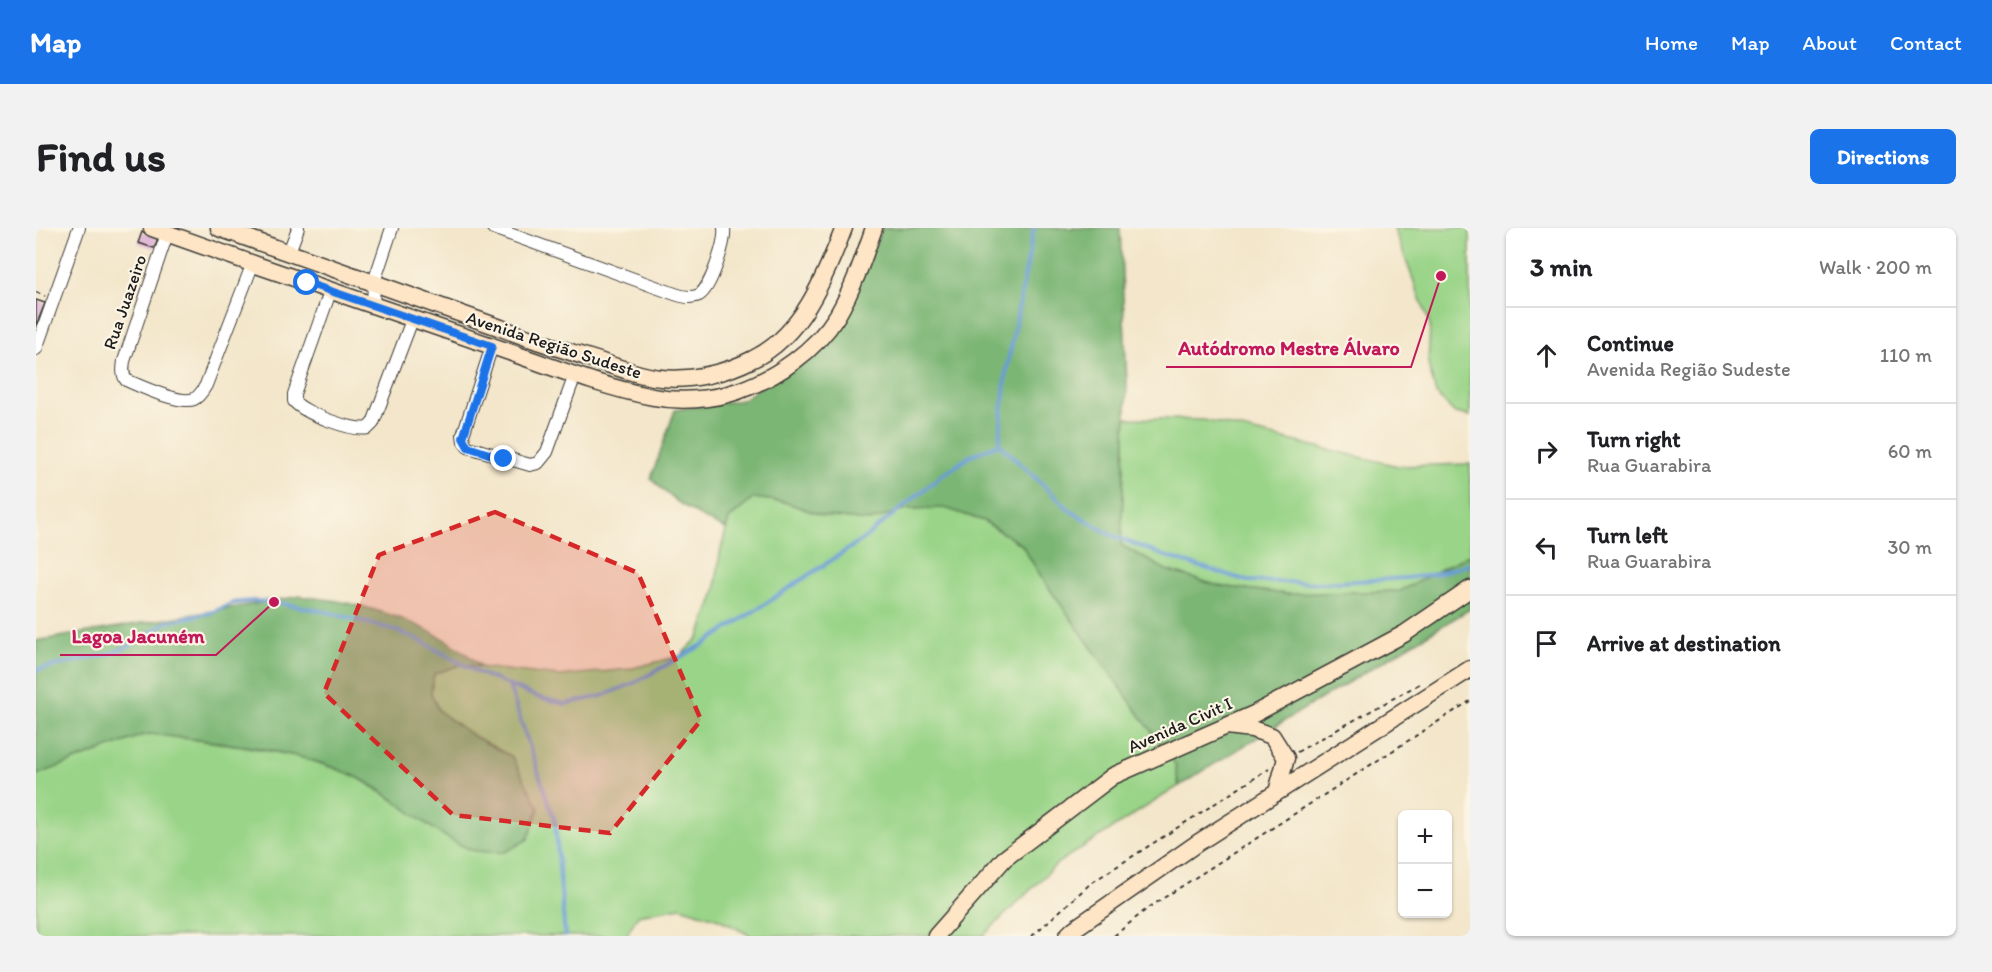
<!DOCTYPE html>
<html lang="en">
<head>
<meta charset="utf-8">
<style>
	body { margin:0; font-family:Itim,sans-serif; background:#f2f2f2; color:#202124 }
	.controls { position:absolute; right:18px; bottom:18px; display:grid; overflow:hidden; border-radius:9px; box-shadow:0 2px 4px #0004 }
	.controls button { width:54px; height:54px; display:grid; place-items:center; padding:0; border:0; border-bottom:2px solid #e0e0e0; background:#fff; color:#202124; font:30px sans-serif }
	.stop { position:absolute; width:18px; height:18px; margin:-14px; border:4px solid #1a73e8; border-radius:50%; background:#fff }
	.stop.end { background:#1a73e8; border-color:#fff; box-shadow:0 2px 6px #0008 }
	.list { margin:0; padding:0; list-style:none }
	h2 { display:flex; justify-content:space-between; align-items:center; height:78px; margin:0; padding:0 24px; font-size:26px }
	h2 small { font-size:20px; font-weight:400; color:#757577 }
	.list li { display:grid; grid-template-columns:39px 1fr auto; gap:18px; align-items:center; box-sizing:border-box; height:96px; padding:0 24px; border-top:2px solid #e0e0e0 }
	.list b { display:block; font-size:22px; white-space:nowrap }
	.list p { margin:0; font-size:20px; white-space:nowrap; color:#757577 }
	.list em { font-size:20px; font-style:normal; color:#757577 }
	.icon { flex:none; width:33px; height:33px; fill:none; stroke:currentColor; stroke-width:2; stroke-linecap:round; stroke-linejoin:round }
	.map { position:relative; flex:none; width:1434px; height:708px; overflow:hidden; border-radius:9px }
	header { display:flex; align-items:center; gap:36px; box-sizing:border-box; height:84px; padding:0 30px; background:#1a73e8; color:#fff }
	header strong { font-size:28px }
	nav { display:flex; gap:33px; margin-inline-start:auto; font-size:21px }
	.intro { display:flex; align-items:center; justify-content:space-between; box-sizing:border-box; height:144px; padding:0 36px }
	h1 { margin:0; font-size:42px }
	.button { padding:15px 27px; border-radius:9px; background:#1a73e8; color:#fff; font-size:21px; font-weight:700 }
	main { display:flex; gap:36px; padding:0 36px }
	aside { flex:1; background:#fff; border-radius:9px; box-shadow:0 2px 4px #0004 }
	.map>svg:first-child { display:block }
	.green { fill:#9ad488; stroke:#5b7852; stroke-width:1.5 }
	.forest { fill:#7bb674; stroke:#4c6948; stroke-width:1.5 }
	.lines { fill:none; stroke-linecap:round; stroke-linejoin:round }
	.stream { stroke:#699cd5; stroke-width:4 }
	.building { fill:#dbabd6 }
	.street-casing { stroke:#3c3a36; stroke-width:14 }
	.secondary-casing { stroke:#3c3a36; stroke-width:19 }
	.path { stroke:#3c3a36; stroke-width:2; stroke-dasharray:4.5 4.5; stroke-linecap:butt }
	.street { stroke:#fff; stroke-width:12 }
	.secondary { stroke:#fde5c5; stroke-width:16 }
	.route { stroke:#1a73e8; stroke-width:8 }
	.marked { fill:#d62828; fill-opacity:0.2; stroke:#d62828; stroke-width:4.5; stroke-dasharray:12 8; stroke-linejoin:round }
	.labels { text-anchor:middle; stroke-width:4.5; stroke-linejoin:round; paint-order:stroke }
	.street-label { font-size:18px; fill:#1c1c1c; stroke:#fcf5e5 }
	.leader { fill:none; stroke:#c2185b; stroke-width:2 }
	.callout-dot { fill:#c2185b; stroke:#fcf5e5; stroke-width:2 }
	.callout-label { font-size:20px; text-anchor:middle; font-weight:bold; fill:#c2185b; stroke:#fcf5e5; stroke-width:4.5; stroke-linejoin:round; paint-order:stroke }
</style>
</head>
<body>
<header>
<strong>Map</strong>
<nav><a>Home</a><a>Map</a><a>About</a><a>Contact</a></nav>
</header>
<div class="intro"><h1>Find us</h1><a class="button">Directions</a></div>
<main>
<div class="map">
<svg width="1434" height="708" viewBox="0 0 1434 708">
	<rect width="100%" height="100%" fill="#fcf5e5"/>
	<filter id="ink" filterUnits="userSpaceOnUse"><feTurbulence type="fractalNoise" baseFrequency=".0167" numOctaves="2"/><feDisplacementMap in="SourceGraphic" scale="12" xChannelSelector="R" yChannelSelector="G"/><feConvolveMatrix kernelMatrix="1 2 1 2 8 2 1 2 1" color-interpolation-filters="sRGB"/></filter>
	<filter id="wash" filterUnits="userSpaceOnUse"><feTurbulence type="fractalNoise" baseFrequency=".008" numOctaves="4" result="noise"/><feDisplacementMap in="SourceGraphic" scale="24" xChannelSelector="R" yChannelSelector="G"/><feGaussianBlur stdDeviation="1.35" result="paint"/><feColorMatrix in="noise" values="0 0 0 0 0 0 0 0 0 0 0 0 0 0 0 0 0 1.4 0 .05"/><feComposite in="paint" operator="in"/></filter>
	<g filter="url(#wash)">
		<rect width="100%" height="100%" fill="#f3e6ca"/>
		<g class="green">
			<polygon points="1358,0 1434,0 1434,188 1419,185 1400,166 1392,136 1394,97"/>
			<polygon points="1090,190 1168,192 1362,238 1434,236 1434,326 1364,363 1251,366 1183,358 1130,342 1085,317"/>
			<polygon points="718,270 749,274 787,288 833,293 870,281 910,280 948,293 986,317 1006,350 1139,536 1143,558 1023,634 947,708 715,708 683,691 644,679 602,687 590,708 0,708 0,547 107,507 116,506 206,518 265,529 318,547 359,573 468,624 492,611 503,580 476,529 436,507 403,483 395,465 398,446 424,437 524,448 593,441 644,428 663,409 679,364 684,325 693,291"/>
		</g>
		<g class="forest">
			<path d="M 846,0 L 1084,0 L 1091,156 L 1085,317 L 1130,342 L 1183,358 L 1251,366 L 1364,363 L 1434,326 L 1434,381 L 1243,496 L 1143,558 L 1139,536 L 1006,350 L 986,317 L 948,293 L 909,280 L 870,281 L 833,293 L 787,288 L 749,274 L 718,270 L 693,291 L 690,301 C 663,289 634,272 615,250 L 639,182 L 706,172 L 799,106 Z"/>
			<path d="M 265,368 C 280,371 296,371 311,375 C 359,385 409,405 445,438 L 424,437 L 398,446 L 395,465 L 403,483 L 436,507 L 476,529 L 503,580 L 492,611 C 485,614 476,622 468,624 C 460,625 443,624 436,622 C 392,605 360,566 316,547 C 254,519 183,515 116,506 L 107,507 L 0,547 L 0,413 Z"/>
		</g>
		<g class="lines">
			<g class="stream">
				<polyline points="963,216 1035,283 1075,307 1132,329 1212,353 1286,355 1370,350 1399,346 1434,336"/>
				<polyline points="963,216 970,145 998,0"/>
				<polyline points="0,442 73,426 93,418 131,394 177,384 197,375 217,373 238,374 291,384 358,402 381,411 441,444 501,469 529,476 566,468 598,455 668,416 826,312 905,248 936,227 963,216"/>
				<polyline points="473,458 519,593 529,708"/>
			</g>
		</g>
		<g id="blocks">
			<g class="building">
				<polygon points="106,4 122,10 118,20 102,15"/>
				<polygon points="0,72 9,75 0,98"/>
			</g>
		</g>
	</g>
	<g filter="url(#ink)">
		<use href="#blocks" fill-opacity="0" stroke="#3c3a36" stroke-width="1.5"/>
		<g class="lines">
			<defs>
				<g id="street">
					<path d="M 457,0 L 639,66 C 647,69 655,71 663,67 C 675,60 690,13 688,0"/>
					<path d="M 131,6 L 88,133 C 87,140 86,146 90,152 C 104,158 144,177 158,171 C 164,168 167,162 170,157 L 217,35"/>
					<polyline points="253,24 262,0"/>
					<path d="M 294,64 L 258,166 L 258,173 C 267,185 318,204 332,200 L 337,195 L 376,92"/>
					<polyline points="337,78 338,54 356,0"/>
					<polyline points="456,118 427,207 428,214 432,219 494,237 502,235 511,224 539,147"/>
					<polyline points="0,121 43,0"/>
				</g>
				<g id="secondary">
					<path d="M 116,0 C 228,40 341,79 453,117 C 507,135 561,158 617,169 C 644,174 676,172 702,163 C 740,150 780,122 801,88 C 817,61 828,29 838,0"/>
					<path d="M 183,0 C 277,33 371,66 465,100 C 496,112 528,122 560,132 C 581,139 603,148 625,150 C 656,153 690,145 717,131 C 767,107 789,48 808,0"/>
					<polyline points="1191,498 1216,501 1236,508 1250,530 1241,564"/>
					<polyline points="900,708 968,631 1077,548 1218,486 1368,406 1434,361"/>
					<polyline points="1031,708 1038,701 1160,616 1434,441"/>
				</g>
			</defs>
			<use href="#street" class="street-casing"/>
			<use href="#secondary" class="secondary-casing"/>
			<g class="path">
				<polyline points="0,64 9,68"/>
				<polyline points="1261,524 1385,455"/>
				<polyline points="996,708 1055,655 1233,541"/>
				<polyline points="1078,708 1112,680 1434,473"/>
			</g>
			<use href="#street" class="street"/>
			<use href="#secondary" class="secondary"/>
		</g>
	</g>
	<g class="lines" filter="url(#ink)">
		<polyline class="route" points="271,55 456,118 427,210 432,219 468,231"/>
	</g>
	<path class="marked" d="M 459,284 L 602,345 L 665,492 L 574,605 L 417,587 L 288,465 L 343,327 Z"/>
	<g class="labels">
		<g class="street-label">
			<text transform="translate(89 74) rotate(-71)" y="6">Rua Juazeiro</text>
			<text transform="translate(518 117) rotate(18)" y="6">Avenida Região Sudeste</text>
			<text transform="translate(1144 497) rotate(-24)" y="6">Avenida Civit I</text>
		</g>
	</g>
	<path class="leader" d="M1405 48L1375 139H1130M238 374L180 427H24"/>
	<g class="callout-dot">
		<circle cx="1405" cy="48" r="6"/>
		<circle cx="238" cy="374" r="6"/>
	</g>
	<g class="callout-label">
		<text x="1253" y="127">Autódromo Mestre Álvaro</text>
		<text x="102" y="415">Lagoa Jacuném</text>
	</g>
</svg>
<div class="controls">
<button>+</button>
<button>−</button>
</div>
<div class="stop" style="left:271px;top:55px"></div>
<div class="stop end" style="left:468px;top:231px"></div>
</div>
<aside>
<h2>3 min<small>Walk · 200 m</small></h2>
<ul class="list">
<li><svg class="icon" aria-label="ahead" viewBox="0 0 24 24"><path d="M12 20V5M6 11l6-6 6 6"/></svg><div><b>Continue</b><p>Avenida Região Sudeste</p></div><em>110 m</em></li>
<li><svg class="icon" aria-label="right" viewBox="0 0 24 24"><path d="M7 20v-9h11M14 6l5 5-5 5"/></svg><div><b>Turn right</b><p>Rua Guarabira</p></div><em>60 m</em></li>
<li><svg class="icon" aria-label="left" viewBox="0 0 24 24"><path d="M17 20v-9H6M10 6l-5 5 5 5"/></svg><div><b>Turn left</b><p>Rua Guarabira</p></div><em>30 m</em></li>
<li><svg class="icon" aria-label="arrive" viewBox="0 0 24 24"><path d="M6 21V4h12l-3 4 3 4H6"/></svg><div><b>Arrive at destination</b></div></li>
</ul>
</aside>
</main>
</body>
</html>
